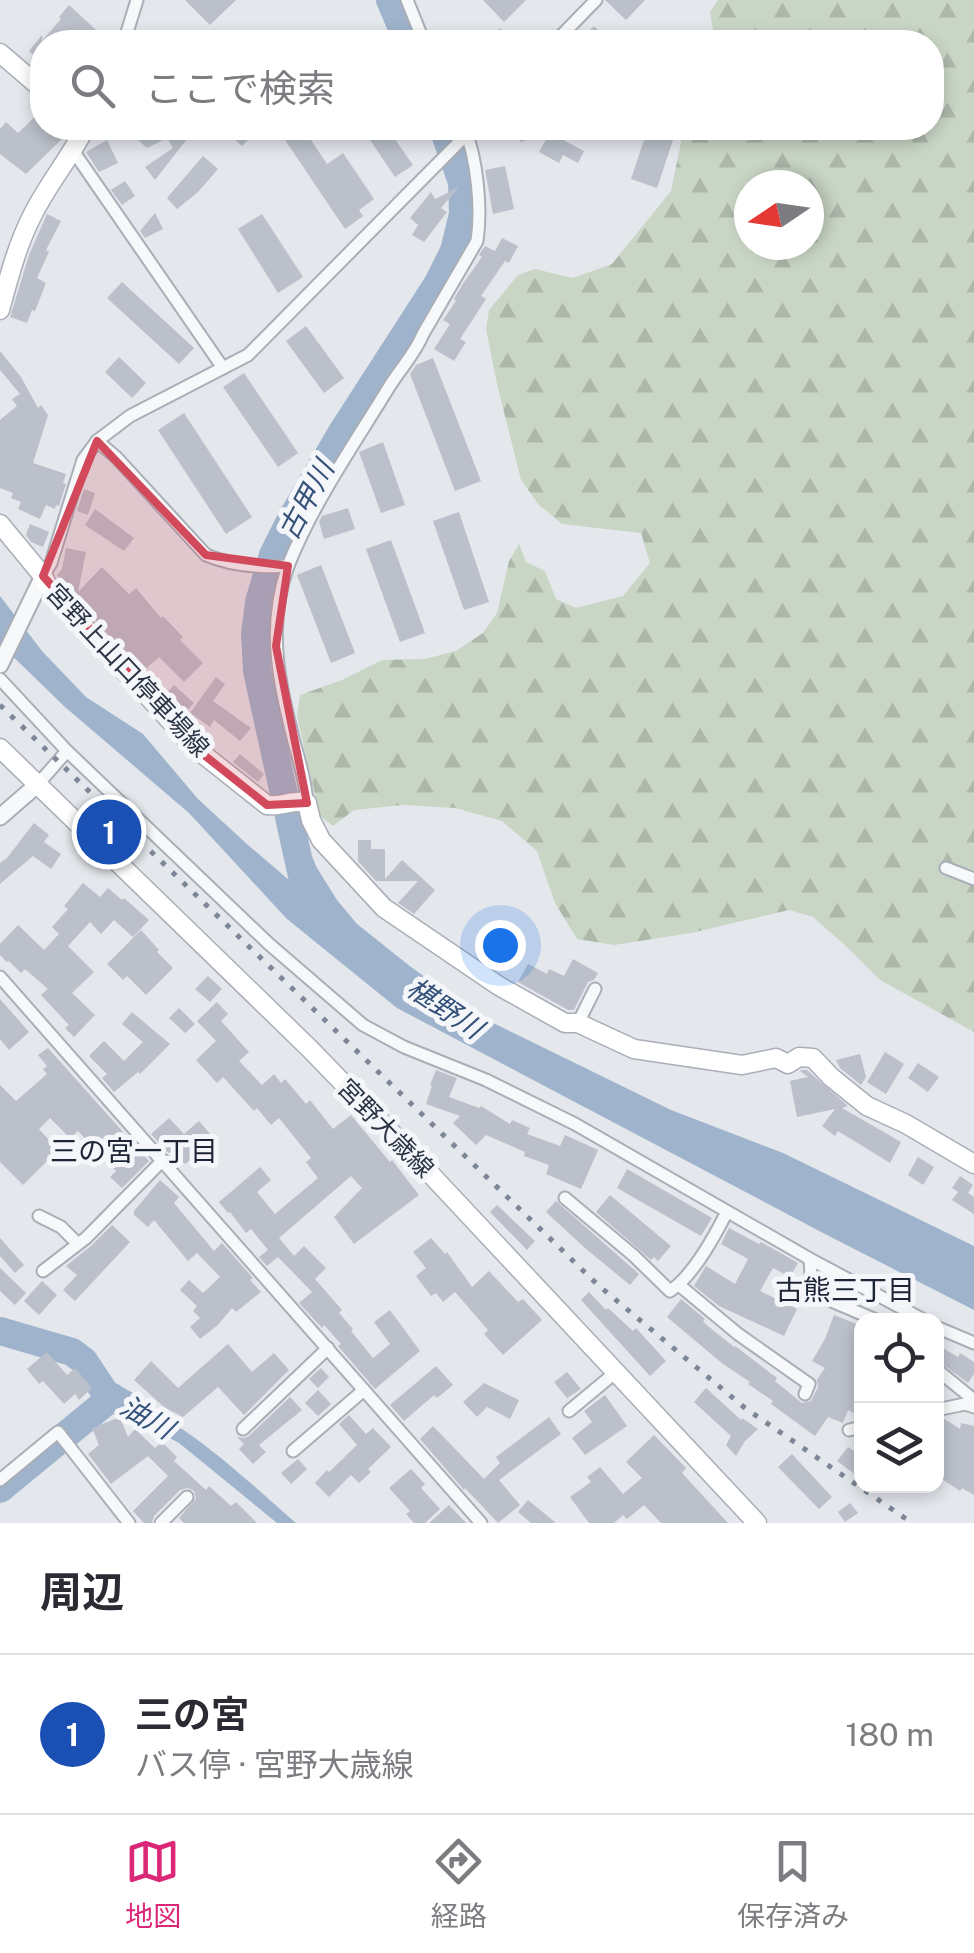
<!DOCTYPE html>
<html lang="ja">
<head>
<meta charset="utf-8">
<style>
	body { margin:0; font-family:"Public Sans","Noto Sans JP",sans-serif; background:#f2f2f3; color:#2b2b33 }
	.controls { position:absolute; right:30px; bottom:30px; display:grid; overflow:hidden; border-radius:20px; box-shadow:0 5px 15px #0003 }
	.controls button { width:90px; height:90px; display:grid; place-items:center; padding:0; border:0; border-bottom:2px solid #e1e1e2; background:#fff; color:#2b2b33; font:50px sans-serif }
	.compass { position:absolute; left:734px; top:170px; width:90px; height:90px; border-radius:50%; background:#fff; box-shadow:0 5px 15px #0003; rotate:257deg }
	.you { position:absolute; left:500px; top:945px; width:35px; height:35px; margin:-25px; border:8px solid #fff; border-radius:50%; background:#1a73e8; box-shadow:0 0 0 15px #1a73e833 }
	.badge { display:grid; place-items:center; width:65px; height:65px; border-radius:50%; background:#db2777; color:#fff; font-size:32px; font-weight:700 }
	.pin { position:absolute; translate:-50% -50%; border:5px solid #fff; box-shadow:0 2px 10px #0006 }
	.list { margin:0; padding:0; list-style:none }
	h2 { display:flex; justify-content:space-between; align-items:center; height:130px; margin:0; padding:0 40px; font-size:42px }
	h2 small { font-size:32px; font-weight:400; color:#7c7c81 }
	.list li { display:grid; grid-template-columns:65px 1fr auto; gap:30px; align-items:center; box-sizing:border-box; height:160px; padding:0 40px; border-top:2px solid #e1e1e2 }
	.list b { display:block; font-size:38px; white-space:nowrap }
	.list p { margin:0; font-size:32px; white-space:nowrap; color:#7c7c81 }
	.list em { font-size:32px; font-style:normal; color:#7c7c81 }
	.icon { flex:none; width:55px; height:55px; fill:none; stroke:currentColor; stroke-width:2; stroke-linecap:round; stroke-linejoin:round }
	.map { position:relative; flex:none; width:974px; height:1523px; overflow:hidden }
	.search { position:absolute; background:#fff; box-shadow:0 5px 15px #0003; left:30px; right:30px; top:30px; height:110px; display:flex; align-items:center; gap:25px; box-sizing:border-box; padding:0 35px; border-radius:40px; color:#7c7c81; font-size:38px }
	.sheet { height:290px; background:#fff }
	nav { display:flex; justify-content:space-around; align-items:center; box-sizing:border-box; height:140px; border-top:2px solid #e1e1e2; background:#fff; font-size:28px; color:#7c7c81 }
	nav a { display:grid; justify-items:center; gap:5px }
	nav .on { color:#db2777 }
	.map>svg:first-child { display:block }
	.forest { fill:url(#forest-firs); fill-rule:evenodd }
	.water { fill:#9fb4cc }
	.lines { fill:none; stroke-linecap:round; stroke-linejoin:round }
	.river { stroke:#9fb4cc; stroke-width:28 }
	.building { fill:#bbc0ca }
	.minor-casing { stroke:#a9aeb7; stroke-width:15 }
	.tertiary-casing { stroke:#a9aeb7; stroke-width:19 }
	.secondary-casing { stroke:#a9aeb7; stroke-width:21 }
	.minor { stroke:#f7f8fa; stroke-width:11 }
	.tertiary { stroke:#f7f8fa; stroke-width:15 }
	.secondary { stroke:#fff; stroke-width:18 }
	.rail { stroke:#7d8696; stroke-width:5; stroke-dasharray:5 10; stroke-linecap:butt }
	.marked { fill:#d1495b; fill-opacity:0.2; stroke:#d1495b; stroke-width:8; stroke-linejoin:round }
	.labels { text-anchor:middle; stroke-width:10; stroke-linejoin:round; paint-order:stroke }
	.street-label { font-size:25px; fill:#2b3445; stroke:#f4f6f9 }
	.water-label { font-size:28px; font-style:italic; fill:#34527a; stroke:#f4f6f9 }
	.neighbourhood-label { font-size:28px; fill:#1d2536; stroke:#f4f6f9 }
</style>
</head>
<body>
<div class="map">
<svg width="974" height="1523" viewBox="0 0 974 1523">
	<defs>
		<pattern id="forest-firs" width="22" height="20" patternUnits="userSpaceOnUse" patternTransform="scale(2.5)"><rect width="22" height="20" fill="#c9d6c5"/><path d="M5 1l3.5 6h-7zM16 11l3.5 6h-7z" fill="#adb8ab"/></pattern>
	</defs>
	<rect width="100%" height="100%" fill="#e4e7ec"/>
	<path class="forest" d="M 718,0 L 974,0 L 974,1032 L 880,980 L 848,948 L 813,917 L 789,910 L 691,933 L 614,945 L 577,939 L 555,903 L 537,851 L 502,821 L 455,808 L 403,805 L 354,810 L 333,826 L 320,816 L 297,716 L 300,695 L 342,680 L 382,660 L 425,659 L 456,651 L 483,633 L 497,613 L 509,561 L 519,544 L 526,562 L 545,571 L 556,599 L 576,608 L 623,596 L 650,563 L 641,533 L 562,524 L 539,505 L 521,480 L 497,384 L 486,329 L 489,310 L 518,275 L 535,269 L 573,278 L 612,264 L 671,191 L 684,128 L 932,128 L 932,42 L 715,42 L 710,12 ZM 749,185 L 809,185 L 809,245 L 749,245 Z"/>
	<g class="water">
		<polygon points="0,596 42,651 86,697 143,734 198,799 248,845 289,880 299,872 294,845 300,829 317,868 337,900 357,924 411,967 479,1016 671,1110 783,1153 974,1246 974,1310 823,1233 397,1008 287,919 189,813 65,707 0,644"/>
		<path d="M 112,1397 C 173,1407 249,1483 296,1523 L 277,1523 L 179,1443 L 120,1411 Z"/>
	</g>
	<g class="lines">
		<g class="river">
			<polyline points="390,0 408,42"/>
			<polyline points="302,876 257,671 255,634 259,602 273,555 290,521 342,432 438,283 454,251 463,214 462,182 443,128"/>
			<polyline points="0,1331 72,1352 84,1361 106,1394 142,1414"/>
			<polyline points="0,1489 112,1397"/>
		</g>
	</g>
	<g class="building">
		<polygon points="185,0 236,0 210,25"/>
		<polygon points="483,0 526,0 504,22"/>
		<polygon points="605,0 645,0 626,20"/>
		<polygon points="69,5 109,42 42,42 42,63 29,51 42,35 42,41 61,19 59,17"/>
		<polygon points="594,26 611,42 578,42"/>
		<polygon points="500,28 515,42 487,42"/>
		<polygon points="42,110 42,128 62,128 68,133 26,174 0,154 0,129 6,122 18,133"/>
		<polygon points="125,128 190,128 180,133 187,139 155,180 145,167 173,148 167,138 147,148"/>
		<polygon points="222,128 260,128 242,146"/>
		<polygon points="303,128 327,164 343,153 374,199 359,210 363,216 345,229 285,140"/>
		<polygon points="362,128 387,128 413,165 395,177"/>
		<polygon points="516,128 559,128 560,131 550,133 584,151 578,163 563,155 559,163 539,152 549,134 520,142"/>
		<polygon points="648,128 677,128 657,188 631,179"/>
		<polygon points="107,140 118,163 99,172 86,152"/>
		<polygon points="203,156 218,169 198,192 177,209 167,198"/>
		<polygon points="505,166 514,209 493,214 485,170"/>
		<polygon points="125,181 135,196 122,205 111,190"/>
		<polygon points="459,187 441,208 447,212 424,242 412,235 418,225 410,218 431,192 435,199"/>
		<polygon points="155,213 163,229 145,238 140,231"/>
		<polygon points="47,214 61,221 46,250 49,252 37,278 46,283 35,311 32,310 27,323 10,317 29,255"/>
		<polygon points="262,214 303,277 278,293 238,229"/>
		<polygon points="502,238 518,246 509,263 505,261 481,296 486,299 460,339 466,342 454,361 434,349 450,324 443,320 456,301 454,299 464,282 482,257 479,255 485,246 495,251"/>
		<polygon points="122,282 194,348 179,364 107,298"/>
		<polygon points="306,326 344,378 324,393 286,341"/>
		<polygon points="0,351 21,377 38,408 41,405 48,415 33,463 66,474 63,483 66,484 59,506 56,505 55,509 46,505 40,519 18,509 21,502 11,498 13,493 0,488 0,420 17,406 12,399 20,394 0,370"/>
		<polygon points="119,357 146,383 132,398 105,372"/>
		<polygon points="433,358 481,481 455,491 410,374 416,365"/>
		<polygon points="244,373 298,453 278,467 223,387"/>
		<polygon points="184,413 252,517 226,534 158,430"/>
		<polygon points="383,442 405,505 381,513 359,452"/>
		<polygon points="84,489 95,493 88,515 77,511"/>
		<polygon points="348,508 355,529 324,539 319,522 322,516"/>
		<polygon points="95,509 134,538 124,551 85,525"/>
		<polygon points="459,512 489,602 464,610 433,521"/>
		<polygon points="30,524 49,532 43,547 31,542 26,535"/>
		<polygon points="391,540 425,633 400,642 366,549"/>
		<polygon points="66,548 86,552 78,592 102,567 129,594 136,588 161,618 163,616 183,637 180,640 203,663 184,682 159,657 142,672 59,581 57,575 62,569"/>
		<polygon points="321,565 355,653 331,663 297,575"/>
		<polygon points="216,677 225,684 213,701 251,728 240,741 214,720 210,727 190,713"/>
		<polygon points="174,685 194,703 182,716 164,696"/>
		<polygon points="240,754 264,774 258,782 233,762"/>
		<polygon points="34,823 49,835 44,842 61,854 51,869 33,856 0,884 0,863 7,858"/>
		<polygon points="358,840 371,840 371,849 385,849 385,879 402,860 435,890 414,914 398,903 418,881 376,881 358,861"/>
		<polygon points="83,883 100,897 108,888 122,900 124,898 149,920 133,937 114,920 101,934 90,922 68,946 94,972 72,993 95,1015 74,1037 65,1028 69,1025 41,995 48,989 25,969 21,973 9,961 7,962 0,955 0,944 18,925 44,950 59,934 52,927 68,909 64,906"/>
		<polygon points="141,930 159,950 157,952 173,968 146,995 127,976 123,980 107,964"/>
		<polygon points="573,959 598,973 594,980 588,982 574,1010 568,1010 518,982 528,964 547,974 549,969 564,976"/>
		<polygon points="208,976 222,989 210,1002 195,989"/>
		<polygon points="0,999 29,1032 9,1050 0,1039"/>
		<polygon points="217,1002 228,1014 221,1021 249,1052 239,1061 262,1085 274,1074 281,1083 285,1079 306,1104 310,1100 333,1129 351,1115 390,1162 392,1160 419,1195 354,1244 334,1217 362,1188 351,1176 279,1238 294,1256 304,1246 326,1268 315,1279 342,1310 339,1313 353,1329 351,1331 373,1358 390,1344 374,1322 390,1310 420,1351 375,1389 338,1346 341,1344 324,1325 322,1328 299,1303 312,1292 278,1257 267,1266 259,1257 268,1250 251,1229 246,1233 230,1212 228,1213 219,1202 260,1167 271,1180 257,1192 275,1214 318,1178 306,1162 311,1158 279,1118 271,1125 257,1108 254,1111 223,1077 217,1083 196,1060 216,1041 197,1021"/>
		<polygon points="179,1008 195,1024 185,1033 169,1018"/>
		<polygon points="132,1012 170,1044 140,1074 138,1072 114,1092 102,1078 107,1074 89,1056 104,1041 124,1061 143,1042 122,1024"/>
		<polygon points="48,1048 149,1161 122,1188 110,1177 116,1171 78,1131 70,1138 50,1118 39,1129 58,1150 23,1185 0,1162 0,1085 16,1101 47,1074 43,1069 47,1066 38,1055"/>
		<polygon points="885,1052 904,1064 886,1094 867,1082"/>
		<polygon points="860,1054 866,1077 861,1085 840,1068 836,1060"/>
		<polygon points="918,1063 939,1077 928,1092 908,1078"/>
		<polygon points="436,1070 457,1078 449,1097 479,1108 481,1106 510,1124 512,1120 530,1128 527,1134 560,1146 565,1135 598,1150 581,1189 546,1174 549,1165 524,1156 525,1152 486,1135 476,1145 453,1123 460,1116 426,1104 432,1086 430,1085"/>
		<polygon points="802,1070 807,1070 848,1106 842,1108 901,1142 890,1163 838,1131 835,1136 822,1126 835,1109 797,1117 790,1081 808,1077 800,1071"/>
		<polygon points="169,1118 184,1134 199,1121 217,1142 200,1156 198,1154 185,1164 172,1151 169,1153 166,1151 151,1134"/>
		<polygon points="918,1157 934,1167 923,1185 908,1175"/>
		<polygon points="627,1169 712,1218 701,1236 617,1188"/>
		<polygon points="960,1176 973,1185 968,1193 974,1197 974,1214 952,1200 958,1192 952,1188"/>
		<polygon points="160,1180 179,1197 174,1203 214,1251 222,1243 253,1278 250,1280 261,1292 236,1312 232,1308 218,1325 200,1339 190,1327 200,1318 193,1311 197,1306 180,1290 189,1280 203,1293 220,1277 197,1253 188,1261 154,1220 148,1227 134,1215 134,1211"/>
		<polygon points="610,1195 671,1246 658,1261 654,1257 651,1260 596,1212"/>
		<polygon points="556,1201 639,1274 630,1285 585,1248 546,1212"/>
		<polygon points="497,1205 535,1241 527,1250 490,1212"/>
		<polygon points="112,1225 130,1242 75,1301 63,1290 77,1275 66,1266 92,1245"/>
		<polygon points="729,1228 759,1244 761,1242 798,1263 790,1277 773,1268 760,1291 797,1309 784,1336 719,1306 694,1286 706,1266 735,1284 748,1259 721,1244"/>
		<polygon points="0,1238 24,1265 15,1273 0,1256"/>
		<polygon points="431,1238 445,1254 447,1252 472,1287 489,1271 518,1302 523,1299 542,1320 503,1355 484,1334 488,1330 455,1292 443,1302 436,1293 431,1296 416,1276 426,1268 413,1252"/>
		<polygon points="0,1268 26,1293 15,1305 0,1291"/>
		<polygon points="42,1281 57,1295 39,1315 24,1301"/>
		<polygon points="589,1292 606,1310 608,1308 633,1331 636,1328 666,1361 650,1376 581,1300"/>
		<polygon points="681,1299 705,1319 703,1322 734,1347 735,1346 777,1378 775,1381 802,1403 811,1401 818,1387 817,1380 825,1368 812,1361 825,1339 834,1315 862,1326 862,1418 848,1410 843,1423 828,1417 815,1436 771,1404 773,1401 748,1384 750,1382 723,1364 667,1317"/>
		<polygon points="228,1344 252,1372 274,1353 289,1370 244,1415 218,1387 183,1417 164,1407 134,1380 151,1361 178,1388"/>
		<polygon points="944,1349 958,1357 960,1353 974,1362 974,1374 968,1383 937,1360"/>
		<polygon points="47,1352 67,1375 75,1368 92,1388 79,1400 75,1394 64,1404 43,1381 39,1384 27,1369"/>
		<polygon points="436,1366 453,1385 437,1398 434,1395 404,1421 390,1405"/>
		<polygon points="321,1368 329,1377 318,1388 309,1379"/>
		<polygon points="567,1372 581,1389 567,1398 554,1382"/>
		<polygon points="484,1383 519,1400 510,1419 487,1407 477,1417 463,1402"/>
		<polygon points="706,1388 741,1420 742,1418 758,1429 745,1441 736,1456 726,1445 731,1436 694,1402"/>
		<polygon points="318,1390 331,1404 318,1416 305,1403"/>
		<polygon points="605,1395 627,1426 585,1455 572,1438 592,1422 584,1411"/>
		<polygon points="290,1397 302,1410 259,1445 266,1452 253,1464 239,1449 244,1444 237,1437 244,1438 249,1436"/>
		<polygon points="349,1415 366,1434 373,1428 391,1447 368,1469 371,1472 359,1483 351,1475 329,1497 315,1483 327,1470 329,1472 357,1445 339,1424"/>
		<polygon points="120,1417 128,1437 135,1429 155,1448 162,1442 177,1457 174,1461 206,1490 209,1486 231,1506 236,1502 257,1523 184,1523 179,1518 196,1498 194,1491 188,1488 180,1490 154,1516 152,1523 144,1523 133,1511 168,1476 148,1456 111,1484 88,1454 99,1445 92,1428"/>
		<polygon points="549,1417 561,1434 499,1480 520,1505 498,1523 465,1488 464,1490 420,1439 433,1426 484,1479 500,1463 496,1457"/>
		<polygon points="943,1418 960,1429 961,1423 974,1426 974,1495 962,1488 960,1491 936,1475 936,1419"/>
		<polygon points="654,1435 686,1468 682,1473 728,1523 661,1523 644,1505 627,1519 623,1515 614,1523 589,1523 570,1497 591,1482 587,1477 600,1467 623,1494 642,1478 626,1462"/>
		<polygon points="848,1447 862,1457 862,1470 857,1476 837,1461"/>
		<polygon points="792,1454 832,1497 819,1509 778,1467"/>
		<polygon points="298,1459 307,1469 291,1484 281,1473"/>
		<polygon points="411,1469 425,1484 421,1488 440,1509 425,1523 414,1523 406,1514 410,1511 389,1488"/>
		<polygon points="528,1500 556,1523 531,1523 518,1512"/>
		<polygon points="850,1503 858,1513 845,1522 838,1512"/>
		<polygon points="449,1505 466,1523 429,1523"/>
	</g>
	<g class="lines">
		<defs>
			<g id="minor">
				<polyline points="407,0 424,42"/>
				<polyline points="124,42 137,0"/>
				<polyline points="555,42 596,0"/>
				<polyline points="74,152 223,368"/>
				<path d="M 97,441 L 116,457 L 206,555 C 232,566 260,568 288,566 C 266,628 279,681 294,742 C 300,762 306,783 307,803"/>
				<path d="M 288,566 C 313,503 353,446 389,387 C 400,369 415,354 423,334 L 477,241 C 482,208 477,160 465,129"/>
				<polyline points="43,576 51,563 83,460 97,441 130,416 248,355 473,128"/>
				<polyline points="0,679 67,751 38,784"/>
				<polyline points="67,751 269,944 363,1025 404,1047 486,1080 575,1124 810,1259 924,1320"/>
				<polyline points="946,868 974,879"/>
				<polyline points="0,977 481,1523"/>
				<polyline points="578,1023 595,989"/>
				<path d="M 565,1198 L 633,1255 L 670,1291 C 693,1276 714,1237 727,1212"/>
				<polyline points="39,1216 61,1227 77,1243"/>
				<polyline points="810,1259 812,1293"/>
				<polyline points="43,1271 86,1238 163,1160"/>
				<polyline points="679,1285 738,1334 809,1384 805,1394"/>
				<polyline points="794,1285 876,1320"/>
				<polyline points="936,1327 974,1343"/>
				<polyline points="936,1369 974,1400"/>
				<polyline points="936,1410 965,1404 974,1407"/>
				<polyline points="569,1411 616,1372"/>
				<polyline points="243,1429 328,1348"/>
				<polyline points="849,1430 862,1427"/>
				<polyline points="293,1451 364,1390"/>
				<polyline points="0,1480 58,1432 129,1523"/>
				<polyline points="161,1523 187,1497"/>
			</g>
			<g id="tertiary">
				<polyline points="0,665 43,576"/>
				<polyline points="0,817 38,784"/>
			</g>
			<g id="secondary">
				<polyline points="0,53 42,89"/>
				<path d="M 0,310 C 9,277 17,245 33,214 C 48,184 70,158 85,128"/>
				<path d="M 0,524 L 43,576 L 49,588 L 194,747 L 267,805 C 281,807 294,799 307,803 L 311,820 L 321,840 L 384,908 L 499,986 L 565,1023 L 578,1023 L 634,1049 L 742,1065 L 776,1058 L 788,1064 L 799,1057 L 813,1058 L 831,1077 L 867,1106 L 906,1124 L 974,1164"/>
				<polyline points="0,748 309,1048 408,1150 757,1523"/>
			</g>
		</defs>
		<use href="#minor" class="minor-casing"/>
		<use href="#tertiary" class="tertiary-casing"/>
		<use href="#secondary" class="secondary-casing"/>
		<use href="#minor" class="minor"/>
		<use href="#tertiary" class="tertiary"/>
		<use href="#secondary" class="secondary"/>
		<polyline class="rail" points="0,705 598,1285 745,1408 912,1523"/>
	</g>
	<path class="marked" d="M 97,441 L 206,555 L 288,566 L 276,646 L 307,803 L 267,805 L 194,747 L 43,576 Z"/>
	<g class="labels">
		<g class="street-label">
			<text transform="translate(128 670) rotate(47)" y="9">宮野上山口停車場線</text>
			<text transform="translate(386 1128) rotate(46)" y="9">宮野大歳線</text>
		</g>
		<g class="water-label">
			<text transform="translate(306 500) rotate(-62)" y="10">古甲川</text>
			<text transform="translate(445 1008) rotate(34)" y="10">椹野川</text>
			<text transform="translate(147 1417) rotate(30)" y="10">油川</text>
		</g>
		<g class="neighbourhood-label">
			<text x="134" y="1161">三の宮一丁目</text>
			<text x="845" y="1300">古熊三丁目</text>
		</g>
	</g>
</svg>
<div class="controls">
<button><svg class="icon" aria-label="locate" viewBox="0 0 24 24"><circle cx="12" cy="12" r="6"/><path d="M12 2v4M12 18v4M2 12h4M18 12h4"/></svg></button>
<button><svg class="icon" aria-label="layers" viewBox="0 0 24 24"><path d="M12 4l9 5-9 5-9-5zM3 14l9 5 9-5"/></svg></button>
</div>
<svg class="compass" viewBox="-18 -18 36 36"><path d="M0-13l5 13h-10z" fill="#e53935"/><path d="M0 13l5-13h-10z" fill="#7c7c81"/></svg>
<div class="you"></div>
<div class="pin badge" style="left:109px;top:832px;background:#1a4fb4">1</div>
<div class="search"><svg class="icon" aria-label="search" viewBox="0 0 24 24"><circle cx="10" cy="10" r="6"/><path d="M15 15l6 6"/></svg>ここで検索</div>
</div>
<section class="sheet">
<h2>周辺<small></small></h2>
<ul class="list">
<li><span class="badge" style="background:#1a4fb4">1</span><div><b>三の宮</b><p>バス停 · 宮野大歳線</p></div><em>180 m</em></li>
</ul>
</section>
<nav>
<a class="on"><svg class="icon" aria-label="map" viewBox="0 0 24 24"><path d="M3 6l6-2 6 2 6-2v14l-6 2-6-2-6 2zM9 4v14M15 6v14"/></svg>地図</a>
<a><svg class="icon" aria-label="directions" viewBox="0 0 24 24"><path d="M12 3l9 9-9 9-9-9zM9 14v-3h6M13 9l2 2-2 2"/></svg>経路</a>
<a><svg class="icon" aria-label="saved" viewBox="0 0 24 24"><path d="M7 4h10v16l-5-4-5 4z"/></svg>保存済み</a>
</nav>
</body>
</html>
